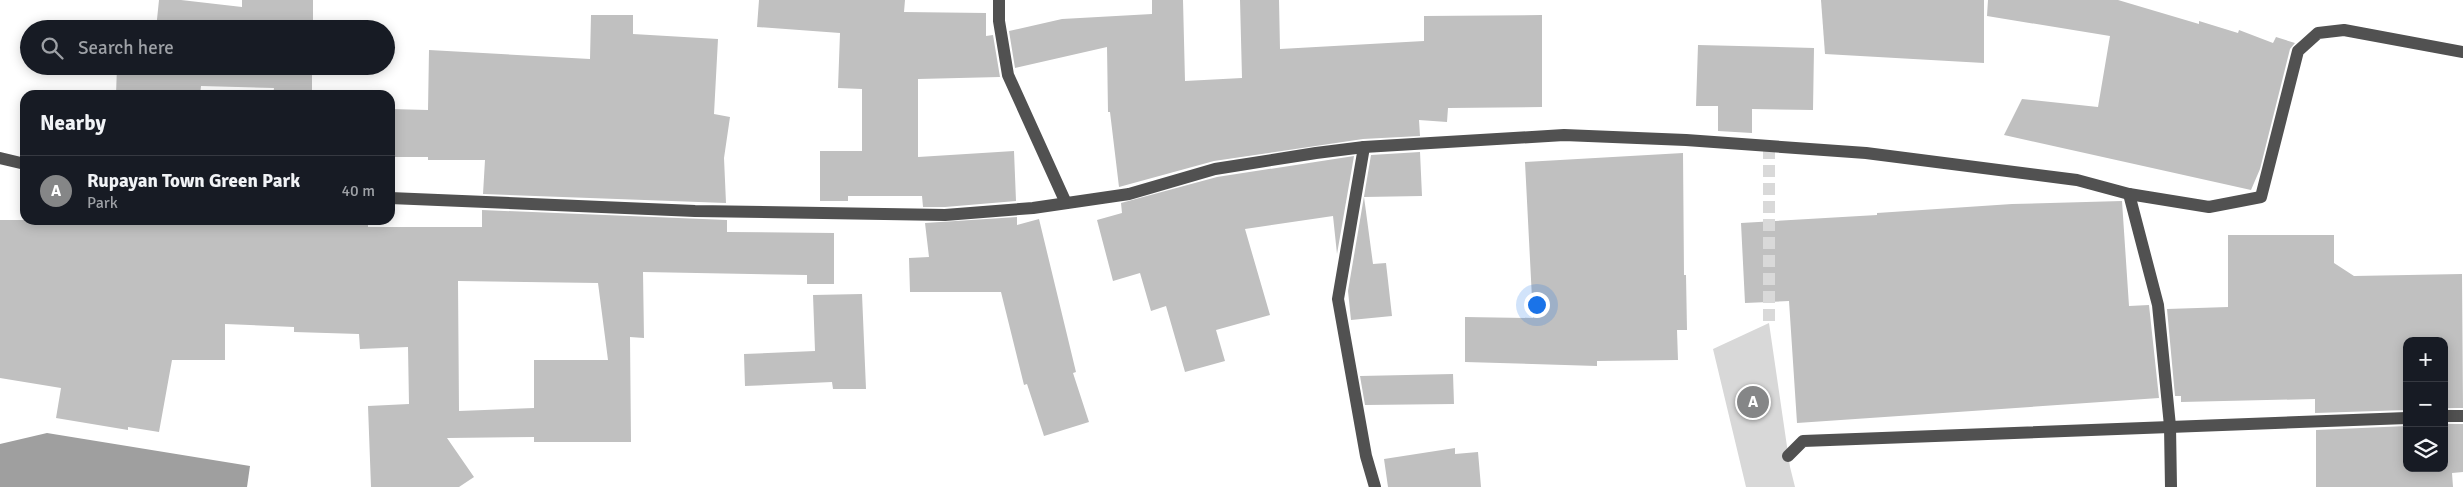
<!DOCTYPE html>
<html lang="en">
<head>
<meta charset="utf-8">
<style>
	body { margin:0; font-family:Signika,sans-serif; background:#242831; color:#f1f3f6 }
	.controls { position:absolute; right:15px; bottom:15px; display:grid; overflow:hidden; border-radius:10px; box-shadow:0 2px 12px #0003 }
	.controls button { width:45px; height:45px; display:grid; place-items:center; padding:0; border:0; border-bottom:1px solid #363941; background:#171b24; color:#f1f3f6; font:25px sans-serif }
	.you { position:absolute; left:1536px; top:304px; width:18px; height:18px; margin:-12px; border:4px solid #fff; border-radius:50%; background:#1a73e8; box-shadow:0 0 0 8px #1a73e833 }
	.badge { display:grid; place-items:center; width:32px; height:32px; border-radius:50%; background:#858687; color:#fff; font-size:16px; font-weight:700 }
	.pin { position:absolute; translate:-50% -50%; border:2px solid #fff; box-shadow:0 1px 5px #0006 }
	.list { margin:0; padding:0; list-style:none }
	h2 { display:flex; justify-content:space-between; align-items:center; height:65px; margin:0; padding:0 20px; font-size:21px }
	h2 small { font-size:16px; font-weight:400; color:#9ea1a6 }
	.list li { display:grid; grid-template-columns:32px 1fr auto; gap:15px; align-items:center; box-sizing:border-box; height:70px; padding:0 20px; border-top:1px solid #363941 }
	.list b { display:block; font-size:19px; white-space:nowrap }
	.list p { margin:0; font-size:16px; white-space:nowrap; color:#9ea1a6 }
	.list em { font-size:16px; font-style:normal; color:#9ea1a6 }
	.icon { flex:none; width:28px; height:28px; fill:none; stroke:currentColor; stroke-width:2; stroke-linecap:round; stroke-linejoin:round }
	.map { position:relative; flex:none; width:2463px; height:487px; overflow:hidden }
	.search { position:absolute; background:#171b24; box-shadow:0 2px 12px #0003; left:20px; top:20px; width:375px; height:55px; display:flex; align-items:center; gap:12px; box-sizing:border-box; padding:0 18px; border-radius:28px; color:#9ea1a6; font-size:19px }
	.panel { position:absolute; background:#171b24; box-shadow:0 2px 12px #0003; left:20px; top:90px; width:375px; height:135px; border-radius:15px }
	.map>svg:first-child { display:block }
	.green { fill:#d8d8d8 }
	.water { fill:#9f9f9f }
	.building { fill:#c0c0c0; fill-rule:evenodd }
	.lines { fill:none; stroke-linecap:round; stroke-linejoin:round }
	.minor-tunnel { stroke:#d9d9d9; stroke-width:12; stroke-dasharray:12 6; stroke-linecap:butt }
	.minor { stroke:#515151; stroke-width:12 }
</style>
</head>
<body>
<div class="map">
<svg width="2463" height="487" viewBox="0 0 2463 487">
	<rect width="100%" height="100%" fill="#fff"/>
	<polygon class="green" points="1769,323 1790,467 1795,487 1746,487 1713,349"/>
	<polygon class="water" points="47,433 250,466 247,487 0,487 0,444"/>
	<g class="building">
		<polygon points="159,0 181,0 242,7 242,0 313,0 313,29 156,29"/>
		<polygon points="759,0 905,0 904,12 986,13 986,36 993,35 1000,77 918,79 918,157 1014,151 1016,201 945,207 923,207 922,196 848,196 848,201 820,201 820,151 862,151 862,89 838,88 840,33 757,27"/>
		<polygon points="1152,0 1183,0 1185,81 1242,78 1240,0 1279,0 1280,49 1424,41 1424,16 1542,15 1542,107 1448,108 1447,122 1419,120 1420,136 1363,139 1214,161 1119,187 1110,112 1108,112 1107,47 1015,68 1009,31 1062,19 1152,14"/>
		<polygon points="1821,0 1984,0 1984,63 1825,54"/>
		<polygon points="1988,0 2118,0 2199,24 2199,21 2238,33 2239,30 2273,43 2276,37 2295,43 2290,49 2260,169 2251,190 2004,135 2022,99 2098,107 2110,36 1987,16"/>
		<polygon points="591,15 633,15 633,34 718,39 714,114 730,117 724,158 726,203 483,194 485,160 428,160 428,157 390,157 390,109 428,110 429,50 590,59"/>
		<polygon points="1698,45 1814,48 1813,110 1752,109 1752,133 1718,131 1718,106 1696,106"/>
		<polygon points="117,66 312,66 312,94 273,94 274,88 201,86 200,95 116,95"/>
		<polygon points="1420,152 1422,196 1364,197 1373,264 1386,263 1392,316 1351,320 1348,291 1371,155"/>
		<polygon points="1683,153 1684,275 1686,275 1687,330 1677,330 1678,360 1597,361 1597,366 1465,362 1465,317 1533,318 1525,162"/>
		<polygon points="1354,156 1337,254 1333,216 1245,229 1270,315 1216,330 1225,361 1185,372 1166,306 1151,311 1140,273 1113,281 1097,220 1122,213 1121,203 1217,177"/>
		<polygon points="2122,201 2129,306 2149,305 2159,398 1797,423 1789,301 1745,303 1741,223 1877,215 1877,213 2012,204"/>
		<path d="M 482,210 L 727,220 L 727,232 L 834,233 L 834,284 L 807,284 L 807,275 L 643,272 L 644,338 L 630,337 L 631,442 L 534,442 L 534,437 L 447,438 L 474,477 L 459,487 L 371,487 L 368,406 L 409,404 L 408,347 L 360,349 L 359,334 L 294,332 L 294,327 L 225,324 L 225,360 L 172,360 L 159,432 L 128,427 L 128,430 L 56,418 L 61,388 L 0,378 L 0,220 L 368,220 L 368,227 L 482,227 ZM 458,281 L 598,283 L 608,360 L 534,360 L 534,408 L 459,411 Z"/>
		<polygon points="1017,217 1017,225 1039,219 1076,372 1073,373 1089,422 1044,436 1027,384 1024,385 1001,292 910,292 909,258 929,257 925,223"/>
		<polygon points="2228,235 2334,235 2334,263 2354,276 2462,274 2463,408 2444,408 2444,341 2407,341 2407,410 2315,413 2315,399 2181,402 2181,396 2175,396 2167,309 2228,307"/>
		<polygon points="862,294 866,389 833,389 832,382 745,386 744,354 815,351 813,295"/>
		<polygon points="1453,374 1454,404 1365,405 1360,376"/>
		<polygon points="2444,424 2463,424 2463,472 2452,473 2453,487 2316,487 2316,430 2407,426 2407,468 2444,468"/>
		<polygon points="1455,448 1455,454 1478,452 1481,487 1388,487 1384,459"/>
	</g>
	<g class="lines">
		<polyline class="minor-tunnel" points="1769,147 1769,323"/>
		<g class="minor">
			<polyline points="999,0 999,21 1008,75 1066,203"/>
			<polyline points="1364,147 1338,299 1366,456 1375,487"/>
			<polyline points="0,158 25,164"/>
			<polyline points="2129,194 2158,305 2170,426 2171,487"/>
			<polyline points="390,198 695,211 945,215 1033,208 1129,194 1215,169 1316,153 1364,147 1564,135 1686,140 1866,153 2077,180 2129,194 2209,207 2261,197 2298,51 2318,33 2344,30 2463,52"/>
			<polyline points="2444,416 2463,416"/>
			<polyline points="1788,456 1803,441 2407,418"/>
		</g>
	</g>
</svg>
<div class="controls">
<button>+</button>
<button>−</button>
<button><svg class="icon" aria-label="layers" viewBox="0 0 24 24"><path d="M12 4l9 5-9 5-9-5zM3 14l9 5 9-5"/></svg></button>
</div>
<div class="you"></div>
<div class="pin badge" style="left:1753px;top:402px">A</div>
<div class="search"><svg class="icon" aria-label="search" viewBox="0 0 24 24"><circle cx="10" cy="10" r="6"/><path d="M15 15l6 6"/></svg>Search here</div>
<section class="panel">
<h2>Nearby<small></small></h2>
<ul class="list">
<li><span class="badge">A</span><div><b>Rupayan Town Green Park</b><p>Park</p></div><em>40 m</em></li>
</ul>
</section>
</div>
</body>
</html>
